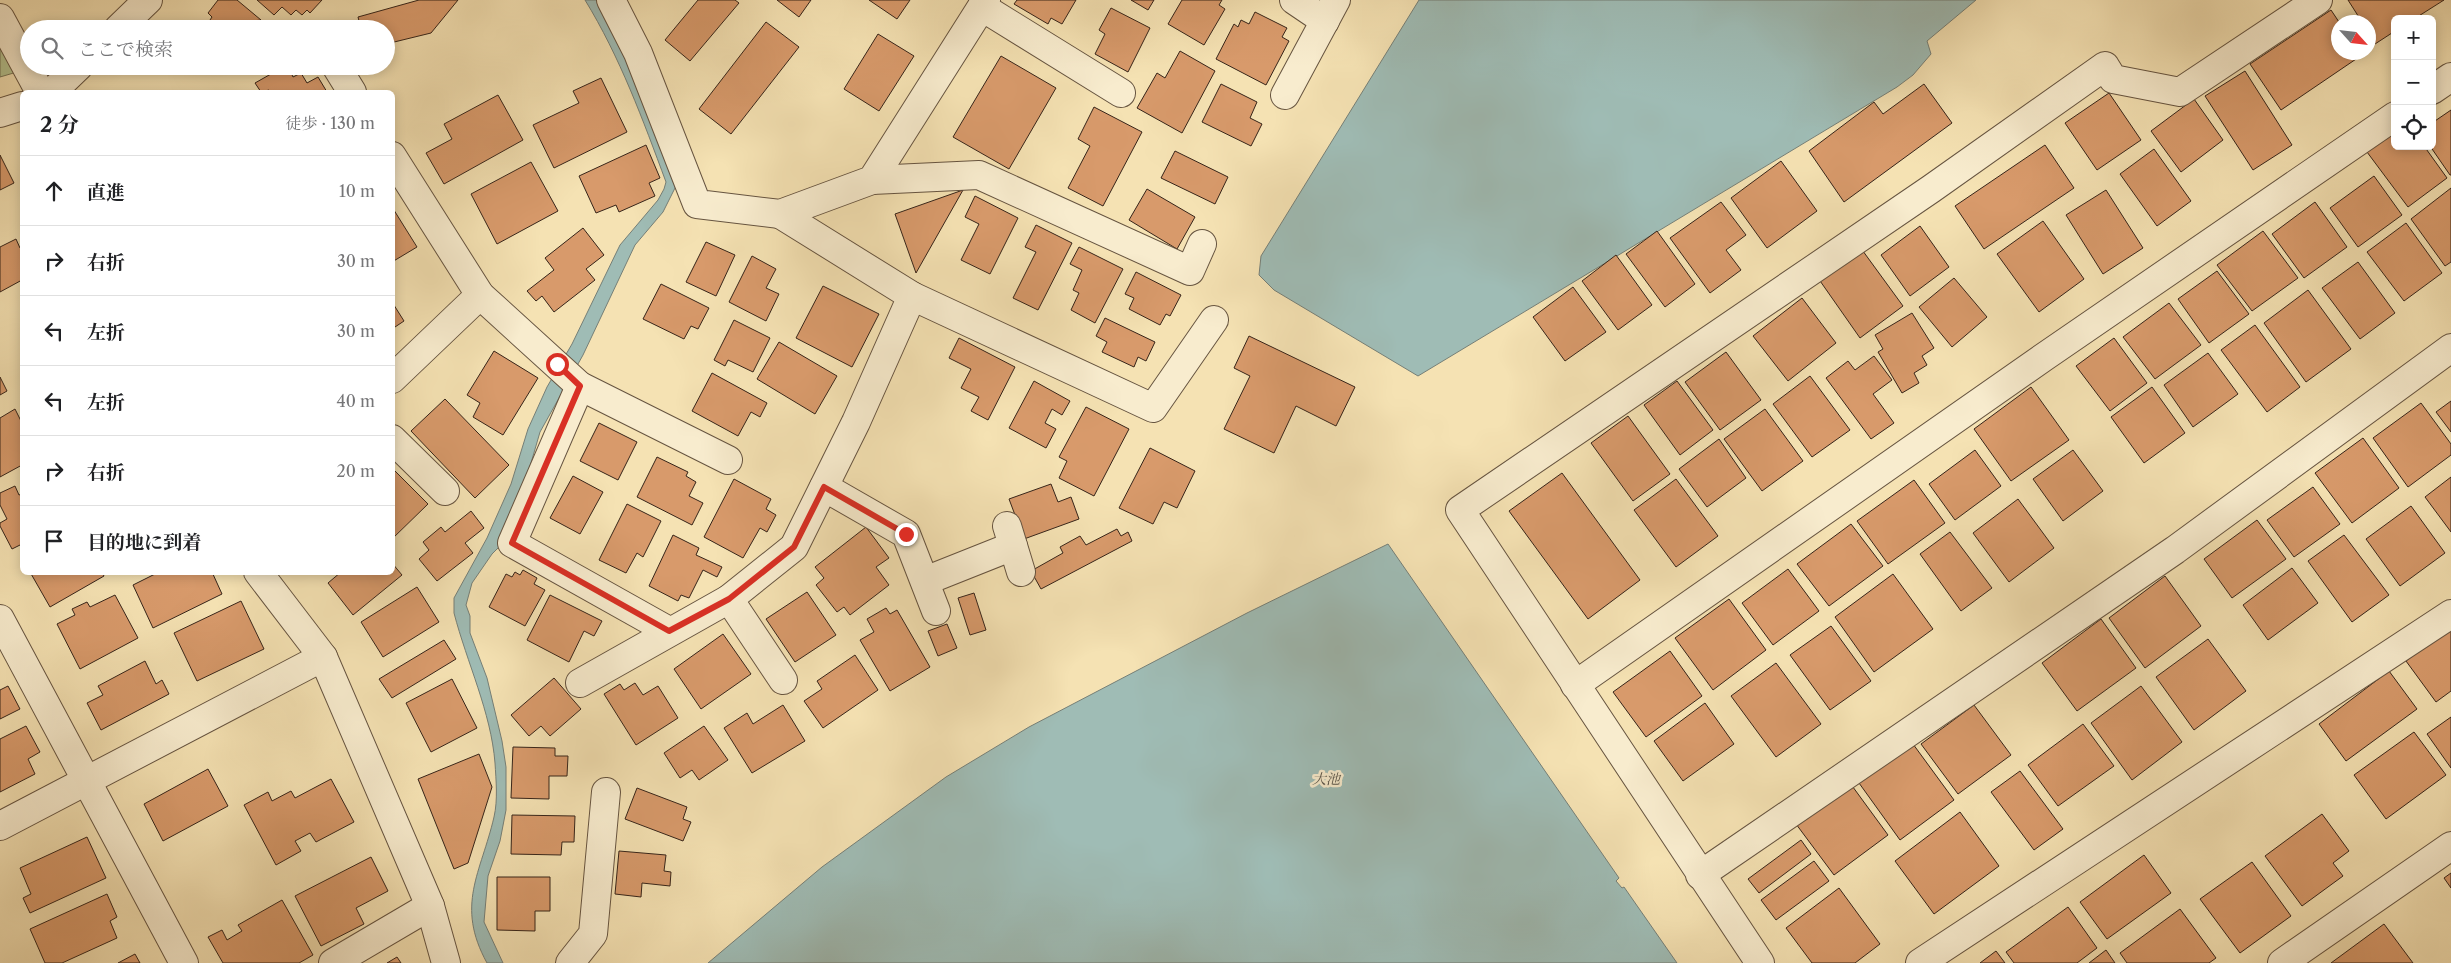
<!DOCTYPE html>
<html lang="ja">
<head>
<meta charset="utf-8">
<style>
	body { margin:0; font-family:"Libre Caslon Text","Noto Serif JP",serif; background:#f2f2f2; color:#202124 }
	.controls { position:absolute; right:15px; top:15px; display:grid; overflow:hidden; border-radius:8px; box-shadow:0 2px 12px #0003 }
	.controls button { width:45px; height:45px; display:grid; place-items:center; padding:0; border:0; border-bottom:1px solid #e0e0e0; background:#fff; color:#202124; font:25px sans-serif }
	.compass { position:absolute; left:2331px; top:15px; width:45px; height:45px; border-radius:50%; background:#fff; box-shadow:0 2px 12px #0003; rotate:117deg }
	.stop { position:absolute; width:15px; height:15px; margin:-11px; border:4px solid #d93025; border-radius:50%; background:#fff }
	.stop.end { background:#d93025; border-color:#fff; box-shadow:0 1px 5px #0008 }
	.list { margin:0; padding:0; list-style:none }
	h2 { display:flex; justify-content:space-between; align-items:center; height:65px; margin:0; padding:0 20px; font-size:21px }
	h2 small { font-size:16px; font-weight:400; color:#757577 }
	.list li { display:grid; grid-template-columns:32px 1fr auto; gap:15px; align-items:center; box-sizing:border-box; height:70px; padding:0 20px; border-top:1px solid #e0e0e0 }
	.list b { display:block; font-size:19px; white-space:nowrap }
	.list em { font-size:16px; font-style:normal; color:#757577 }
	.icon { flex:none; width:28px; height:28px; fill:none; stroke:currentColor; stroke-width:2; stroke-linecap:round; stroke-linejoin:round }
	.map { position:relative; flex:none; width:2451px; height:963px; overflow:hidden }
	.search { position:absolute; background:#fff; box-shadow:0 2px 12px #0003; left:20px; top:20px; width:375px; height:55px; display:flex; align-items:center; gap:12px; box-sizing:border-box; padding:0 18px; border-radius:28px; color:#757577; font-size:19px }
	.panel { position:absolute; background:#fff; box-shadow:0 2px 12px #0003; left:20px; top:90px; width:375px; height:485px; border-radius:8px }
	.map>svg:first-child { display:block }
	.green { fill:#b5c491; stroke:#767455 }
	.water { fill:#9fbcb5; stroke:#757f77 }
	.building { fill:#d89a6b; stroke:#362419 }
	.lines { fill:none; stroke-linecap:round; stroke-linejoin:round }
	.street-casing { stroke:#665440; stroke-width:30 }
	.street { stroke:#f8ecce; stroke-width:28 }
	.route { stroke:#d93025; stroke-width:6 }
	.labels { text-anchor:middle; stroke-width:5; stroke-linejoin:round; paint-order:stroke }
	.water-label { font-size:14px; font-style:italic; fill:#565248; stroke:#f8ecce }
</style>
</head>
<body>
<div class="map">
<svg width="2451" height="963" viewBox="0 0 2451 963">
	<rect width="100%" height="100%" fill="#f5e2b3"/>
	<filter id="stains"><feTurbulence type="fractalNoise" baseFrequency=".004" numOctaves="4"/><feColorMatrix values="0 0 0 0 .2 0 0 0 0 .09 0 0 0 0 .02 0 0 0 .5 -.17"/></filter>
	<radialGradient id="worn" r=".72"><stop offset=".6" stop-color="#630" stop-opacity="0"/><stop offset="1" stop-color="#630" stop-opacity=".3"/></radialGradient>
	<polygon class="green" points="0,48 17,72 0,77"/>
	<g class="water">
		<path d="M 585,0 L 603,0 L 678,182 L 663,212 L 635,245 L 583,355 L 540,432 L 524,487 L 499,547 L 492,554 L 472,583 L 466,605 L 470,616 L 470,633 L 487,678 L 502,741 L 506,767 L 506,810 L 500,841 L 488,876 L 484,922 L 503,963 L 487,963 C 455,905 481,873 494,817 C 498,800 496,780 495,763 C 491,712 467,663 454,613 L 454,598 L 487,538 L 511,484 L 528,429 L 547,387 L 572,344 L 620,245 L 658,200 L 664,189 L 666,182 C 643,120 620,57 585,0 Z"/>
		<polygon points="1419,0 1976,0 1927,41 1931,54 1913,75 1897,87 1418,376 1274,290 1259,275 1261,256"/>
		<polygon points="1388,544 1619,878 1616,881 1622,888 1624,887 1677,963 708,963 822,867 946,777 1029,727 1247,613"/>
	</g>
	<g class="building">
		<polygon points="218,0 237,0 261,20 206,26 212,17 208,13"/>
		<polygon points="257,0 322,0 310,13 307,10 302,15 296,10 291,15 282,7 274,15"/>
		<polygon points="419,0 458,0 431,33 386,44 386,29 361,29 358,17"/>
		<polygon points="698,0 735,0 739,3 690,61 665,40"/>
		<polygon points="777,0 811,0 799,17"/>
		<polygon points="869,0 910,0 897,19"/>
		<polygon points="1017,0 1076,0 1062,24 1051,18 1048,24 1014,4"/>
		<polygon points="1131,0 1154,0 1148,10"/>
		<polygon points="1182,0 1222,0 1219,5 1225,9 1204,45 1168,24"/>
		<polygon points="2348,0 2444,0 2414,19 2395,19 2395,31 2375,44 2368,33 2368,22 2362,22"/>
		<polygon points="1111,8 1150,28 1128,72 1095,54 1105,34 1099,30"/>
		<polygon points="2331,10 2339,22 2338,52 2360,52 2362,55 2281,110 2250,64"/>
		<polygon points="1255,12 1287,28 1282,37 1289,41 1266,85 1216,59 1234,24 1238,27 1241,20 1249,24"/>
		<polygon points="766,22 799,47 731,134 699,109"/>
		<polygon points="878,34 914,56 879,111 844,89"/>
		<polygon points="1180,51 1215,71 1182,133 1137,108 1157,73 1165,78"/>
		<polygon points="1001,56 1056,88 1009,169 953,137"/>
		<polygon points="285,66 288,66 293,77 301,73 307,83 318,77 327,92 270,92 269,90 261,92 255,83"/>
		<polygon points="2245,71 2292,145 2253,170 2205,96"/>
		<polygon points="601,78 627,132 554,168 533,125 579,103 573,91"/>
		<polygon points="1221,84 1257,102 1250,118 1262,124 1251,146 1202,122"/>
		<polygon points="1924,84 1952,123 1844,202 1809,151 1874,102 1883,114"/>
		<polygon points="2109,93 2141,140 2097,170 2065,123"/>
		<polygon points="498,95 523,140 444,184 426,153 452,139 444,124"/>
		<polygon points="2194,99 2223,140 2181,172 2151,131"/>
		<polygon points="1094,107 1142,132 1103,206 1068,188 1090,146 1078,139"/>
		<polygon points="2451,110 2451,175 2450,175 2430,146 2432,146 2432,123"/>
		<polygon points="2395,132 2395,146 2424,146 2447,178 2408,207 2367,152"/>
		<polygon points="646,145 660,178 649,183 655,196 619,212 616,205 596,213 579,176"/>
		<polygon points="2045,145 2074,188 1984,249 1955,206"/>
		<polygon points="2154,149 2191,201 2157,226 2120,174"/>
		<polygon points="1175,151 1228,177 1215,204 1161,178"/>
		<polygon points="0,155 14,183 0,190"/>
		<polygon points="1781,161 1817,211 1767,248 1731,198"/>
		<polygon points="531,162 558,211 497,244 471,194"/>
		<polygon points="2374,176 2402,215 2358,247 2330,208"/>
		<polygon points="2451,188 2451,262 2445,266 2411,219"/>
		<polygon points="1147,189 1195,217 1177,249 1129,220"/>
		<polygon points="963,190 916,273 895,214"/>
		<polygon points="2106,190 2143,248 2103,274 2066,215"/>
		<polygon points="975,196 1018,218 990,274 961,260 979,224 965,217"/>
		<polygon points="1721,202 1746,235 1726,250 1741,270 1710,293 1670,238"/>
		<polygon points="2315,202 2347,247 2304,278 2272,234"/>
		<polygon points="392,207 417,247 392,262"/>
		<polygon points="2043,221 2084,279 2039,312 1997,254"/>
		<polygon points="2406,223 2442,273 2404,301 2367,252"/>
		<polygon points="1036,225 1072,243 1038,310 1013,298 1036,252 1025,247"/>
		<polygon points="1920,226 1949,267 1910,296 1881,255"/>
		<polygon points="583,228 604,255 586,269 595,280 554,312 542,296 536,301 527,291 554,270 545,258"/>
		<polygon points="1657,231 1695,284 1665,307 1626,254"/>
		<polygon points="2263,231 2298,278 2252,311 2217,265"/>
		<polygon points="16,239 20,248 22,247 22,280 0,292 0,247"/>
		<polygon points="706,242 735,255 716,296 686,282"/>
		<polygon points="1079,247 1123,269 1095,323 1071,310 1079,293 1073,290 1082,270 1070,264"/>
		<polygon points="1860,247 1903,306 1860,338 1818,278"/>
		<polygon points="1616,255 1652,305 1618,330 1582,281"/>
		<polygon points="752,256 776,269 766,288 779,294 766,321 729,302"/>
		<polygon points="2358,262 2395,313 2360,339 2322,288"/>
		<polygon points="2217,271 2249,314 2209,343 2178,299"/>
		<polygon points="1136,272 1181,295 1170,316 1166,314 1160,325 1129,309 1134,298 1125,294"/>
		<polygon points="1954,278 1987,317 1952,347 1919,307"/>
		<polygon points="661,284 709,308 698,329 691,326 684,339 643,319"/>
		<polygon points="823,286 879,314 852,367 796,338"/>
		<polygon points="1573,287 1606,332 1565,361 1533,317"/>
		<polygon points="2308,290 2351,349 2306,382 2264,323"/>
		<polygon points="1802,298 1836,343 1788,381 1753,336"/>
		<polygon points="392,302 404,321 392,329"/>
		<polygon points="2169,303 2201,345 2155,379 2123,337"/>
		<polygon points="1912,313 1934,348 1922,356 1927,365 1914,373 1919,383 1902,393 1878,352 1883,349 1875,335"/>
		<polygon points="1105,318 1155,342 1146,361 1138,357 1134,367 1102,352 1107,342 1096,336"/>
		<polygon points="734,320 770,338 753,372 728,360 725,366 714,360"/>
		<polygon points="2255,325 2300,387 2267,412 2221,350"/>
		<polygon points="1249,336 1355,387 1336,426 1296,406 1274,453 1224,429 1250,376 1234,368"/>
		<polygon points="959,338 1015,367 988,420 971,411 979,397 961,388 971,369 949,358"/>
		<polygon points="2114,338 2147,383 2110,411 2076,366"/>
		<polygon points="779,342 837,376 815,414 757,379"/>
		<polygon points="494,351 538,378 503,435 473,417 480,403 467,395"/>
		<polygon points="1726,352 1761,400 1720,430 1685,382"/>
		<polygon points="2208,353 2238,394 2193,427 2164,385"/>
		<polygon points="1874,356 1892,380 1873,394 1894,423 1871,439 1826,378 1848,361 1855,370"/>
		<polygon points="712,373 767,403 760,417 751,412 738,436 692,411"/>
		<polygon points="1810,376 1850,430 1812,457 1773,404"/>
		<polygon points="0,377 7,391 0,395"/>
		<polygon points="1034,381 1070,401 1062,415 1052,409 1045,423 1056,429 1046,448 1009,428"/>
		<polygon points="1677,381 1713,430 1680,455 1644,405"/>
		<polygon points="2031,387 2069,440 2011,481 1974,429"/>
		<polygon points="2152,387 2185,433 2144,463 2111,417"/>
		<polygon points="445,399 509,465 475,498 411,431"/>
		<polygon points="2451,401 2451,432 2436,412"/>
		<polygon points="2421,403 2451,444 2451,455 2408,487 2373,438"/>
		<polygon points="1086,407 1129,429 1094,496 1059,478 1067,461 1059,457"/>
		<polygon points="15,409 22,423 22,465 0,477 0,418"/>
		<polygon points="1765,409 1803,461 1762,491 1724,439"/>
		<polygon points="1628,416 1670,474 1633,501 1591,443"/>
		<polygon points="599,423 637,442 618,480 580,461"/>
		<polygon points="2363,438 2399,488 2352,523 2315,473"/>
		<polygon points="1719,439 1746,478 1707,507 1679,469"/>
		<polygon points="1150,448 1195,471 1177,508 1164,502 1153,524 1119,508"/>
		<polygon points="1975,450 2001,486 1955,520 1929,484"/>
		<polygon points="2073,450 2103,491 2063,521 2033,479"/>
		<polygon points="657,457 688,472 686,476 696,482 689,496 703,503 692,525 637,497"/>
		<polygon points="392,468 428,504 392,539"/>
		<polygon points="1562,473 1640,580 1588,619 1509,511"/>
		<polygon points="573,476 603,492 580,534 550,518"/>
		<polygon points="2451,477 2451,532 2425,497"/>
		<polygon points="734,479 771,499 766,509 776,515 767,532 760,528 743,558 704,537"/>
		<polygon points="1676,479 1718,536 1676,567 1634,510"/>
		<polygon points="1914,480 1945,523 1888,564 1857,521"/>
		<polygon points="1051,484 1058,502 1071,497 1079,519 1024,539 1009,499"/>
		<polygon points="15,486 19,495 22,494 22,544 12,549 0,526 0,523 7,519 0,505 0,493"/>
		<polygon points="2313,487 2340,524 2294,557 2267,520"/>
		<polygon points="2018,499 2054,548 2009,582 1973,533"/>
		<polygon points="627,504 661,521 643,557 637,553 626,573 599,560"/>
		<polygon points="2411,506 2445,553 2400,586 2366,539"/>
		<polygon points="471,511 484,528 465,543 473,553 437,581 419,559 429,550 423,542 441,527 445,532"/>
		<polygon points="2257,520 2286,559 2232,598 2204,559"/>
		<polygon points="1851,524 1883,566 1829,606 1797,564"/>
		<polygon points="866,527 889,558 876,567 889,585 850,615 844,607 837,612 816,585 824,578 815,567"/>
		<polygon points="1117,529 1121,536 1128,532 1132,541 1041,589 1031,571 1063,553 1060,547 1080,536 1086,545"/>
		<polygon points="1950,532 1992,588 1961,611 1920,554"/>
		<polygon points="673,535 699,548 696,555 722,567 717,577 703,570 689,598 681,595 678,601 649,586"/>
		<polygon points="2344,535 2389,595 2352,622 2308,561"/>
		<polygon points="392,563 402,575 353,615 328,583 341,572 392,572"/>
		<polygon points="2292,568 2318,603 2268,640 2243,605"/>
		<polygon points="1788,569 1819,611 1773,645 1742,603"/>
		<polygon points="523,570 537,578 534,584 545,590 525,626 489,607 506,574 512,577 515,572 520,575"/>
		<polygon points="30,572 102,572 104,576 50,607"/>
		<polygon points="159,572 212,572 222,594 153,628 133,585"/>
		<polygon points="1893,574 1933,629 1874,672 1835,617"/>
		<polygon points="2165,576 2201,626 2145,668 2109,618"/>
		<polygon points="417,587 439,622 383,657 361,622"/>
		<polygon points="807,592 836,635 795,662 766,619"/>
		<polygon points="974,593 986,630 970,635 958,598"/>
		<polygon points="115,595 138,638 80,669 57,624 75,615 72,609 87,602 90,607"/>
		<polygon points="550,595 602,621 594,636 584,631 569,662 527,640"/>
		<polygon points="1729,599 1766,650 1713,690 1675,638"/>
		<polygon points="241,601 264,649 197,681 174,633"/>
		<polygon points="886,608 890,614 897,610 930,667 890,691 860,640 874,632 867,619"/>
		<polygon points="2101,619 2136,668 2077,711 2042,663"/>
		<polygon points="947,624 957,648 938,656 928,631"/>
		<polygon points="1831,626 1871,681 1830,710 1790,655"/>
		<polygon points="2451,627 2451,691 2436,702 2406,661"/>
		<polygon points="723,634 751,674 701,709 674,669"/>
		<polygon points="2208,639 2246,691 2194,730 2156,677"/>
		<polygon points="444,640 456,659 392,698 379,679"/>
		<polygon points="1670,651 1702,696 1646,737 1613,692"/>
		<polygon points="855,655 878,690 823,728 804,701 822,689 817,681"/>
		<polygon points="145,661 156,684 162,680 169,694 101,730 87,703 103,695 98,686"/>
		<polygon points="1776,663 1821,724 1776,757 1731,696"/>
		<polygon points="2389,671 2417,709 2346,761 2319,724"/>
		<polygon points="554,678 581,709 550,736 541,726 529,736 511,715"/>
		<polygon points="452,679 477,728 431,752 406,703"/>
		<polygon points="635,683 643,695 658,686 678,718 636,745 604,694 620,684 624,690"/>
		<polygon points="8,686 20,709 0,719 0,690"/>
		<polygon points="2141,686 2182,742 2132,780 2091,723"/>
		<polygon points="1705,703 1734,744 1683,781 1654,741"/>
		<polygon points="783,705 805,741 752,773 724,728 747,713 753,724"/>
		<polygon points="1974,705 2011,755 1958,794 1921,744"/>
		<polygon points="2451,717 2451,768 2427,734"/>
		<polygon points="2083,724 2114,766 2058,806 2028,765"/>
		<polygon points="26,726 40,752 28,759 35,774 0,792 0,739"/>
		<polygon points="704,726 728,760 699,780 692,770 680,778 664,753"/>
		<polygon points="2414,732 2446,775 2386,819 2354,775"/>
		<polygon points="1913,744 1954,800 1900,840 1859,783"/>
		<polygon points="513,747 555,748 555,756 568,756 567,776 549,776 549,799 511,798"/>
		<polygon points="479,754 492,787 468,863 454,869 418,779"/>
		<polygon points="208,769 228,806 163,841 144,804"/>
		<polygon points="2020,771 2063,829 2034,850 1991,792"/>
		<polygon points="331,779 354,822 316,842 310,833 295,841 301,851 276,865 244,805 268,792 272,801 291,791 295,798"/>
		<polygon points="1850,783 1888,835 1834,875 1796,824"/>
		<polygon points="637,788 687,807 683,819 691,822 683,841 625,819"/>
		<polygon points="1960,812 1999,866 1934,914 1895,861"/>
		<polygon points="2322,814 2349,851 2333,863 2343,876 2302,906 2265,856"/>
		<polygon points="512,815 575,816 574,842 562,842 561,855 511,854"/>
		<polygon points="87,837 106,878 30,913 23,898 31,894 20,868"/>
		<polygon points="1801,840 1811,854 1759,893 1748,879"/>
		<polygon points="619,851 666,855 664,871 671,872 670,886 642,883 641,897 615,894"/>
		<polygon points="2144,855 2171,893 2107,939 2080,902"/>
		<polygon points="371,857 388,891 356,908 364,924 321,946 295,896"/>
		<polygon points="1814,861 1829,881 1776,920 1761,900"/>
		<polygon points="2252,862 2291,916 2240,953 2200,899"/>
		<polygon points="2451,873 2451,888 2444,878"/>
		<polygon points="497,877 550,877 550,911 535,911 535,931 497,930"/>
		<polygon points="1839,888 1880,944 1855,963 1812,963 1786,928"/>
		<polygon points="107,894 117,917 110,921 117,938 62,963 45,963 30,929"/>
		<polygon points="282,900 313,955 299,963 223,963 208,937 222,930 227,940 242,931 238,925"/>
		<polygon points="2068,907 2097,948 2077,963 2014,963 2006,952"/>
		<polygon points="2180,909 2216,958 2209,963 2127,963 2120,953"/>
		<polygon points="2384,924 2413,963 2331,963"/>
		<polygon points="2106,950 2115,963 2089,963"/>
		<polygon points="1996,951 2005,963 1980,963"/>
		<polygon points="135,954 140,963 118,963"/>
		<polygon points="397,957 401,963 387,963"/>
	</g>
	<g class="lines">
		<defs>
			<g id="street">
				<polyline points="611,0 638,53 697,204 780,214 872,180 986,0"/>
				<polyline points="1294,0 1325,21"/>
				<polyline points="982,7 1121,93"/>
				<polyline points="0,18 40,92"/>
				<polyline points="118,29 148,0"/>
				<polyline points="336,66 352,92"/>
				<polyline points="2432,90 2451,77"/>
				<polyline points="52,92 79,66"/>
				<polyline points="1285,95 1336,0"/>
				<polyline points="0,113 22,106"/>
				<polyline points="392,156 480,295 580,386 728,460"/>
				<polyline points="872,180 979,175 1190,271 1202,244"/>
				<polyline points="780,214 912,296 1153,408 1214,320"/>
				<polyline points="392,379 480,295"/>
				<polyline points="580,386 512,543 669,631"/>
				<polyline points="392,439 445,491"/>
				<polyline points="824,487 906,534 936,611"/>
				<polyline points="1007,526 1021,572"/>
				<polyline points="258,572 323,657 430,906 446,963"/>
				<polyline points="925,581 1013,546"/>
				<polyline points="729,599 783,680"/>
				<polyline points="0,619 184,963"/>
				<polyline points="580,683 729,599 794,547 856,422 912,296"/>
				<polyline points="1575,685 2044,357 2395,116"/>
				<polyline points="0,826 323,657"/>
				<polyline points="1700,875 2175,550 2451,348"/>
				<polyline points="333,963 430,906"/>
				<polyline points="570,963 593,934 606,792"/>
				<polyline points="1760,963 1460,510 1931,189 2105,66 2113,79 2180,92 2318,0"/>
				<polyline points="1920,963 2451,614"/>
				<polyline points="2282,963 2451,846"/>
			</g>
		</defs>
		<use href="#street" class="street-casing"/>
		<use href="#street" class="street"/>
	</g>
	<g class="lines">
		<polyline class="route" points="557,364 580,386 512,543 669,631 729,599 794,547 824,487 906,534"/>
	</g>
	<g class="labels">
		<g class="water-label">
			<text x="1326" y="784">大池</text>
		</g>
	</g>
	<rect width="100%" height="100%" filter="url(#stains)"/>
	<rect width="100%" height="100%" fill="url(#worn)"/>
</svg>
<div class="controls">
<button>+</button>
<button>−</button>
<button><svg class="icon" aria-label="locate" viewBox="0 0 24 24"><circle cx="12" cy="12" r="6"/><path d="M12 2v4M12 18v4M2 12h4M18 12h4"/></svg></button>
</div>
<svg class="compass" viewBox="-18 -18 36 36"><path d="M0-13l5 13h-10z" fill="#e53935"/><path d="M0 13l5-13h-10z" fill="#757577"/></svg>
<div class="stop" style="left:557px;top:364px"></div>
<div class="stop end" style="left:906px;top:534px"></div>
<div class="search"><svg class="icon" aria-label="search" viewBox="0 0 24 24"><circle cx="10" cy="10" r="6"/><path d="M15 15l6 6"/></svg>ここで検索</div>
<section class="panel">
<h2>2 分<small>徒歩 · 130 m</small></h2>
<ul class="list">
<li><svg class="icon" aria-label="ahead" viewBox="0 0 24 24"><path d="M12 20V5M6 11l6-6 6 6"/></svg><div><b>直進</b></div><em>10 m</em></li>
<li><svg class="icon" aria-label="right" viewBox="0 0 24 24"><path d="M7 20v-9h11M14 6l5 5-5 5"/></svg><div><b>右折</b></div><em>30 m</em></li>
<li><svg class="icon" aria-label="left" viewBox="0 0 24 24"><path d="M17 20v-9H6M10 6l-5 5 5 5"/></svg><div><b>左折</b></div><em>30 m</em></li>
<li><svg class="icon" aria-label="left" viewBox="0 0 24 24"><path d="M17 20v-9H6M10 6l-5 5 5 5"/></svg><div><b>左折</b></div><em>40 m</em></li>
<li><svg class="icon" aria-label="right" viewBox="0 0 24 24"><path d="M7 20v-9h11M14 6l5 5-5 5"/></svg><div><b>右折</b></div><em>20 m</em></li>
<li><svg class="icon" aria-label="arrive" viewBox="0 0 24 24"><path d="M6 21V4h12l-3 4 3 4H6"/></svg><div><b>目的地に到着</b></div></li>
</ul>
</section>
</div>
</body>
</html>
